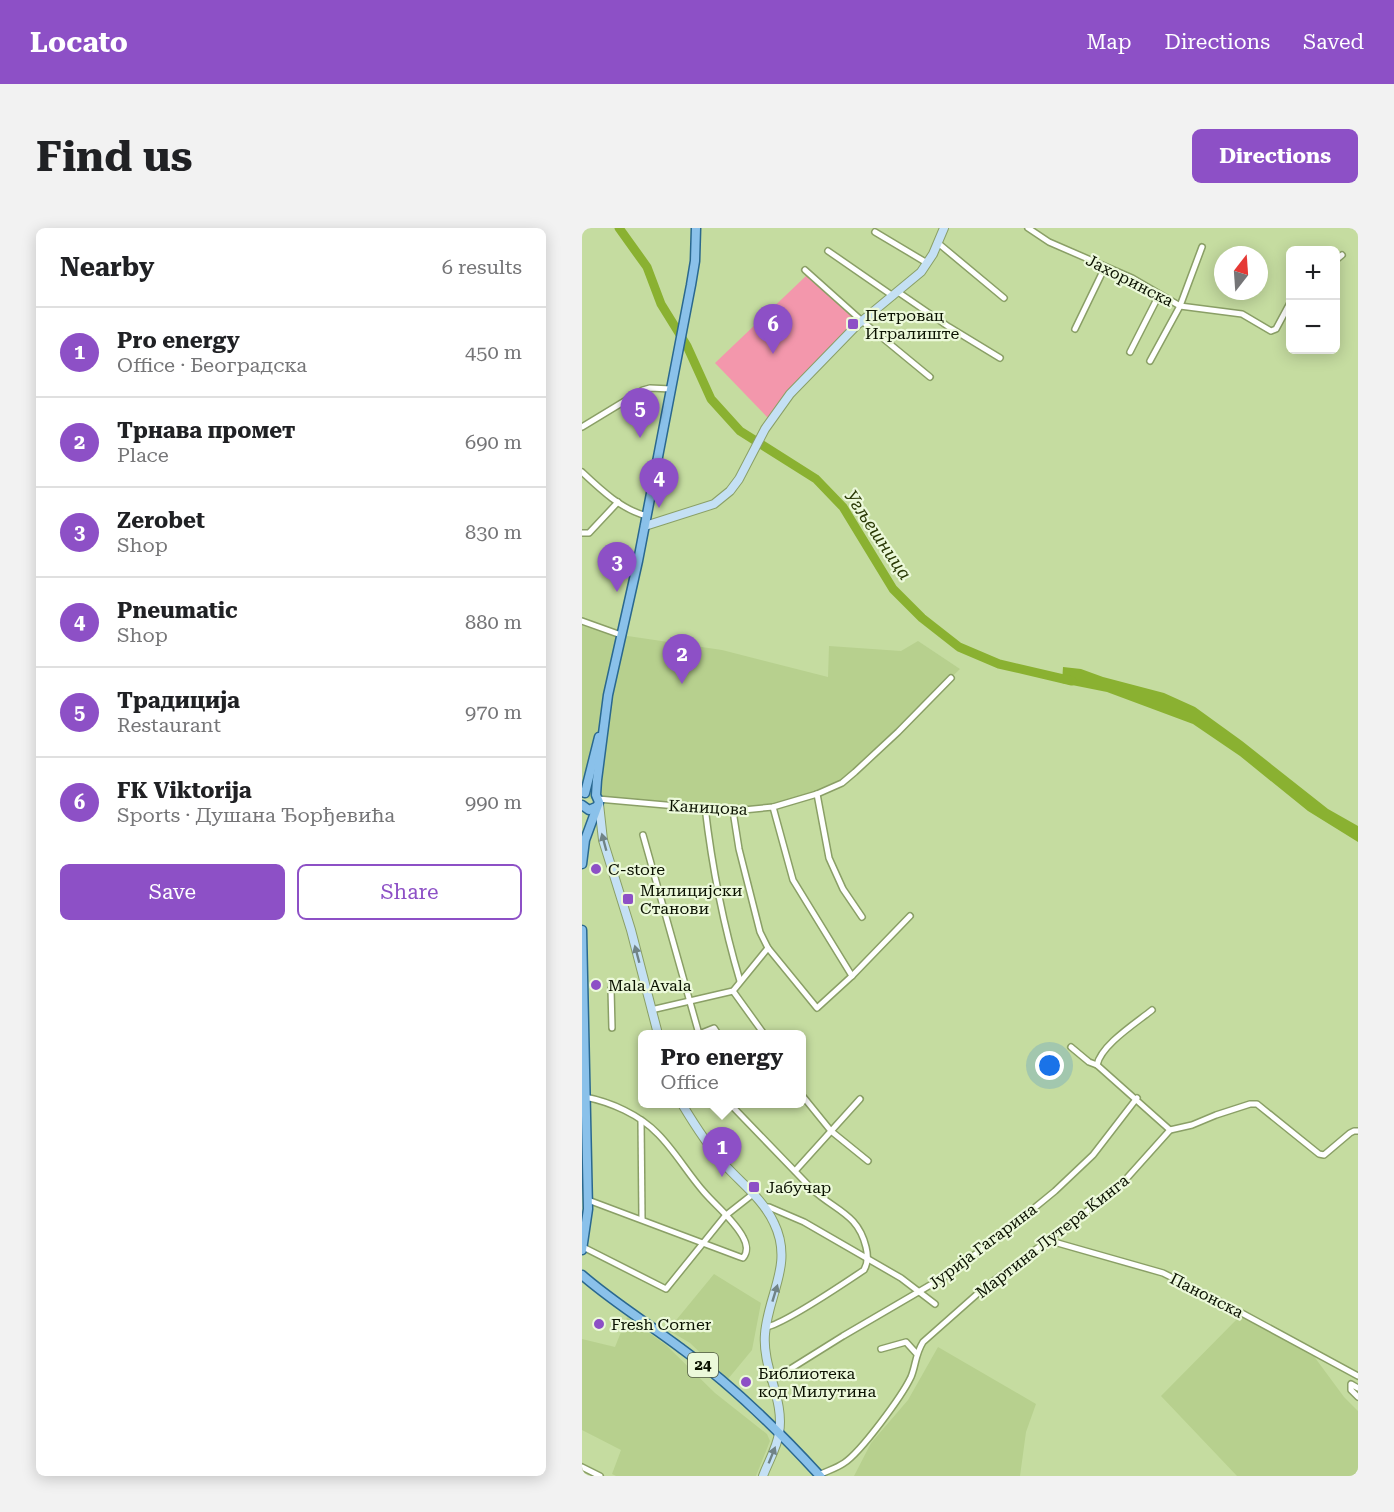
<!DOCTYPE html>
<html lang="en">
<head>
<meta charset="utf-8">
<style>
	body { margin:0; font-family:"Roboto Serif",serif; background:#f2f2f2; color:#202124 }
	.controls { position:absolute; right:18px; top:18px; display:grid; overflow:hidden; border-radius:9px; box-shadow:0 3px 15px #0003 }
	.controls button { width:54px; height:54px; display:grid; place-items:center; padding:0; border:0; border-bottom:2px solid #e0e0e0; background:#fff; color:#202124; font:30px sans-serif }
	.compass { position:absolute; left:632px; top:18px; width:54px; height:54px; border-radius:50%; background:#fff; box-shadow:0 3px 15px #0003; rotate:17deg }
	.you { position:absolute; left:468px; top:838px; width:21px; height:21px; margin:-15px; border:4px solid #fff; border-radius:50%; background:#1a73e8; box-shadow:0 0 0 9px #1a73e833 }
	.badge { display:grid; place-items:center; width:39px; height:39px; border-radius:50%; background:#8d50c6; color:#fff; font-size:20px; font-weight:700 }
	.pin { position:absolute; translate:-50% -50px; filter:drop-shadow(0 2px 3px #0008) }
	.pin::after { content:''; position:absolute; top:32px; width:21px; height:18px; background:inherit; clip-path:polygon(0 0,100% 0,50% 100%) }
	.popup { position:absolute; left:56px; top:802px; width:168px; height:78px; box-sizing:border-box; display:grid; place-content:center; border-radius:9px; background:#fff; filter:drop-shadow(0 2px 4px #0005); font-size:20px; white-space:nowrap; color:#757577 }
	.popup b { font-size:22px; color:#202124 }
	.popup::after { content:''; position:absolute; left:50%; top:100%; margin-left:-12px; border:12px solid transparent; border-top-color:#fff }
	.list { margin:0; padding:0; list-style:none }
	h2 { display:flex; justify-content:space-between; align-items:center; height:78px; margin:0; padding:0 24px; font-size:26px }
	h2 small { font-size:20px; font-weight:400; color:#757577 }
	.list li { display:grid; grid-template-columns:39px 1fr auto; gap:18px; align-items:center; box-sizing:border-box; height:90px; padding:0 24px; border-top:2px solid #e0e0e0 }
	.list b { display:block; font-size:22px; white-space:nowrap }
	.list p { margin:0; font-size:20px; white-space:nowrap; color:#757577 }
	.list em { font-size:20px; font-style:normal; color:#757577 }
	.actions { display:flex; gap:12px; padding:18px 24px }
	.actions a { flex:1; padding:14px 0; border:2px solid #8d50c6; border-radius:9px; text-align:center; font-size:21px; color:#8d50c6 }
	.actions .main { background:#8d50c6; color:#fff }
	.map { position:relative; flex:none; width:776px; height:1248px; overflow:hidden; border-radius:9px }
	header { display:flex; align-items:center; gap:36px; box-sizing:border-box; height:84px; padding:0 30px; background:#8d50c6; color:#fff }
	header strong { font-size:28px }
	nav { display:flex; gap:33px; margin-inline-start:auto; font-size:21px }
	.intro { display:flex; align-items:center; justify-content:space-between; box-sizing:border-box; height:144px; padding:0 36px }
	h1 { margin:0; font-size:42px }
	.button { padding:15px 27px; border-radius:9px; background:#8d50c6; color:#fff; font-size:21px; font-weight:700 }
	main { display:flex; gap:36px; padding:0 36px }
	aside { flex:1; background:#fff; border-radius:9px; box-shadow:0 3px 15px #0003 }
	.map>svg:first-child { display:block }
	.built { fill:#b7d08e }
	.green { fill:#f397ac }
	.water { fill:#8ab131 }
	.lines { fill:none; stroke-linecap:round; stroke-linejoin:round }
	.river { stroke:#8ab131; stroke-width:9 }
	.street-casing { stroke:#8a9f66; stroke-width:8 }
	.secondary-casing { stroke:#8a9f66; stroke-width:10 }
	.primary-casing { stroke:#2a688f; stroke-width:11 }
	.street { stroke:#fff; stroke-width:5 }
	.secondary { stroke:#c4e0f4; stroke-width:8 }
	.primary { stroke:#8ac1ea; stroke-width:8 }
	.oneway { fill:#708386 }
	.poi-dot { fill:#8d50c6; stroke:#ecf9da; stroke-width:2 }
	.labels { text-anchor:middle; stroke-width:4.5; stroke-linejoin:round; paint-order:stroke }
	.shield { fill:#ecf9da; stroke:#4e5741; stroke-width:1.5 }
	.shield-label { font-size:15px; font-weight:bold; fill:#0a1100 }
	.street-label { font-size:16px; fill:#0a1100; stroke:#ecf9da }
	.poi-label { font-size:16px; fill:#0a1100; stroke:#ecf9da; text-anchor:start }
	.water-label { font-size:18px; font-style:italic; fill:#293804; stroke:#ecf9da }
</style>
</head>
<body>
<header>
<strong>Locato</strong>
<nav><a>Map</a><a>Directions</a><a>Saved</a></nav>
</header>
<div class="intro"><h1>Find us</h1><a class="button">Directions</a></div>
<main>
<aside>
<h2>Nearby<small>6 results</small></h2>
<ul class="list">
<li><span class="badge">1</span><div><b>Pro energy</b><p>Office · Београдска</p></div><em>450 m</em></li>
<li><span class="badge">2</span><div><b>Трнава промет</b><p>Place</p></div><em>690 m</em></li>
<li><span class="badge">3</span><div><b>Zerobet</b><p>Shop</p></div><em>830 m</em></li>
<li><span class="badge">4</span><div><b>Pneumatic</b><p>Shop</p></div><em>880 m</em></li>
<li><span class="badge">5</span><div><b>Традиција</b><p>Restaurant</p></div><em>970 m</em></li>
<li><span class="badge">6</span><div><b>FK Viktorija</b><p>Sports · Душана Ђорђевића</p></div><em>990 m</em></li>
</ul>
<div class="actions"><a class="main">Save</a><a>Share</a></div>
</aside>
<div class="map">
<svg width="776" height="1248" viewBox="0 0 776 1248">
	<rect width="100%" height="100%" fill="#c5dca0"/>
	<g class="built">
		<polygon points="0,393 39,407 140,422 246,449 247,418 319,423 336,413 378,441 260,555 204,576 151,583 0,570"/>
		<polygon points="132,1046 179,1075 170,1122 146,1151 108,1115 86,1102"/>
		<polygon points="658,1088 731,1127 762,1169 776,1183 776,1248 655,1248 579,1168"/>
		<polygon points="45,1089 84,1117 133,1165 185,1206 188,1213 174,1248 34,1248 30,1246 39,1222 0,1202 0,1111 33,1119"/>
		<polygon points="356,1119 454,1176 444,1204 438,1248 272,1248 289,1215 326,1172"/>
	</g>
	<polygon class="green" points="225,47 275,92 204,165 186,190 133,135"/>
	<polygon class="water" points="481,439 499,441 521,449 582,465 613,479 660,513 746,581 776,598 776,614 726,583 658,528 611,496 525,464 480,455"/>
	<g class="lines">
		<polyline class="river" points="37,0 65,39 79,76 105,118 129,171 158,203 234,251 261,279 311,361 340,390 377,419 417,436 490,453"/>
		<defs>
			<g id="street">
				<polyline points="446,0 467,14 550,50 598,78 660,86 689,103 694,101 708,75"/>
				<polyline points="293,4 345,35"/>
				<polyline points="356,15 422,70"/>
				<polyline points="246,23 311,68"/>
				<polyline points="754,32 760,27"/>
				<polyline points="223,42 280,93 348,149"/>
				<polyline points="316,64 367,99 418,130"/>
				<polyline points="493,101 523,39"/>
				<polyline points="548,124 577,67"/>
				<polyline points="568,133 598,78 620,19"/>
				<polyline points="0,199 61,162 68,160 89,161"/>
				<path d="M 0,244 C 18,261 40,282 65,288"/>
				<polyline points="0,305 7,305 36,274"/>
				<polyline points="0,393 39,407"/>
				<polyline points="235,566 247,630 261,661 280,689"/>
				<polyline points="16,571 151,583 191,579 235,566 260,555 273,544 316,504 369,450"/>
				<path d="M 123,579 C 130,639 141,696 158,753"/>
				<polyline points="191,579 211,652 270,748"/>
				<polyline points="151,583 157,621 178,704 186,720 235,780 270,748 328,688"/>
				<polyline points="61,607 117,806"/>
				<polyline points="29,761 30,800"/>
				<polyline points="151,763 182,806"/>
				<polyline points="69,782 151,763 186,720"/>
				<polyline points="117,806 132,800 136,806"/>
				<polyline points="489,819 507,834 515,837 588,902"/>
				<path d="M 515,837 C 519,817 554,795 570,782"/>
				<polyline points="219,866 249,903 286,933"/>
				<path d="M 3,869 C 29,874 58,887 76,906 C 93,923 106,946 122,964 C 134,978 152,992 161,1009 C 165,1016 166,1024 161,1030 L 158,1029 L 6,972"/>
				<path d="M 148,876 L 231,962 C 254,983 276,986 284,1019 C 286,1027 286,1035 282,1042 C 264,1054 201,1097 184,1099"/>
				<polyline points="59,892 60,991"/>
				<polyline points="213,943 278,871"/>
				<polyline points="183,979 187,979 222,994 319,1050 353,1076"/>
				<polyline points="465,1012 581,1045 643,1076 776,1148"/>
				<polyline points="1,1019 84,1061 143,988 171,966"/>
				<polyline points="299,1121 324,1114 334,1125"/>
				<polyline points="189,1153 261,1108 362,1049 417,1009 473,963 511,927 555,870"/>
				<polyline points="776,1160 769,1156 769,1162 776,1169"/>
				<polyline points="0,1239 18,1248"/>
				<path d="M 237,1247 C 245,1243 255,1240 262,1235 C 279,1224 320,1168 329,1149 C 334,1137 333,1127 341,1114 L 402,1060 L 536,960 L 588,902 L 610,897 L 634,887 L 668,876 L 675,876 L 737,926 L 742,927 L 768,905 L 772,903 L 776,903"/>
			</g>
			<g id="secondary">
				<polyline points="63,298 132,276 148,263 157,251 183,201 208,166 275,97 339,44 351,26 362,0"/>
				<polyline points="17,576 21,612 49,702 76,806"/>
				<path d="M 100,876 C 112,896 126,918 142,936 C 159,955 181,971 192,995 C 212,1036 186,1066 183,1106 C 180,1140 203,1172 197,1205 C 195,1220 186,1234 181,1248"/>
			</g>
			<g id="primary">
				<polyline points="3,565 17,509"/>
				<polyline points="0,577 7,582 14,579"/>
				<polyline points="0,636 3,612 17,574 14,567 15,552 26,467 56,333 109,57 113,33 114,0"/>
				<polyline points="0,702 6,981 0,1022"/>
				<path d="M 0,1047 C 31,1074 67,1096 100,1121 C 150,1157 196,1202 238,1248"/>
			</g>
		</defs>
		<use href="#street" class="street-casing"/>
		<use href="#secondary" class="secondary-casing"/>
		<use href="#primary" class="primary-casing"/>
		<use href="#street" class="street"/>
		<use href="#secondary" class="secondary"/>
		<use href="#primary" class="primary"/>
	</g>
	<defs><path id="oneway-solid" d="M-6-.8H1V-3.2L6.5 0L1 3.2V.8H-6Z" transform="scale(1.5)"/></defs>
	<g class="oneway">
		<use href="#oneway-solid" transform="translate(22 614) rotate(-105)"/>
		<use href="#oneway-solid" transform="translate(55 726) rotate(-105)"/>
		<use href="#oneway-solid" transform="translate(193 1065) rotate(-73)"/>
		<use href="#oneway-solid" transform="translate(190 1227) rotate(-68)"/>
	</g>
	<g class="poi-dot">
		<rect x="265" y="90" width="12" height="12" rx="3"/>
		<circle cx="14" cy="641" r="6"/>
		<rect x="40" y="665" width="12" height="12" rx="3"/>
		<circle cx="14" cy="757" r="6"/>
		<rect x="166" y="953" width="12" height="12" rx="3"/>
		<circle cx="17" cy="1096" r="6"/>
		<circle cx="164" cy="1154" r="6"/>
	</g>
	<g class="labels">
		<rect class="shield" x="106" y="1125" width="30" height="24" rx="4.5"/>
		<g class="shield-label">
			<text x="121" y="1142">24</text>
		</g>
		<g class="street-label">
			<text transform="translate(548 52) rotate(27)" y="6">Јахоринска</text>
			<text transform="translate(126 579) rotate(3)" y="6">Каницова</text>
			<text transform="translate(470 1008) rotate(-38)" y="6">Мартина Лутера Кинга</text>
			<text transform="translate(400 1018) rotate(-37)" y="6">Јурија Гагарина</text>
			<text transform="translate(625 1067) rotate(27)" y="6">Панонска</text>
		</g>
		<g class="poi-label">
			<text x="283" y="93">Петровац<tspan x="283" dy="18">Игралиште</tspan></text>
			<text x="26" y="647">C-store</text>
			<text x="58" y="668">Милицијски<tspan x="58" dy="18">Станови</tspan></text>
			<text x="26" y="763">Mala Avala</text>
			<text x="184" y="965">Јабучар</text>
			<text x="29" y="1102">Fresh Corner</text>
			<text x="176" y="1151">Библиотека<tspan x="176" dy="18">код Милутина</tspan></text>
		</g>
		<g class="water-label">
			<text transform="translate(296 307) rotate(56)" y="6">Угљешница</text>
		</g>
	</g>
</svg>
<div class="controls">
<button>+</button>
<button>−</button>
</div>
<svg class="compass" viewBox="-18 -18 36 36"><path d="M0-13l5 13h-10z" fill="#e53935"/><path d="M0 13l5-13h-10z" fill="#757577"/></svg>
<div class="you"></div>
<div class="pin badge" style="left:140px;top:949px">1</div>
<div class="popup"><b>Pro energy</b>Office</div>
<div class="pin badge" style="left:100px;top:456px">2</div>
<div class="pin badge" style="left:35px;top:364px">3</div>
<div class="pin badge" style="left:77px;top:280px">4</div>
<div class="pin badge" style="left:58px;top:210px">5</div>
<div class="pin badge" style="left:191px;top:126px">6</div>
</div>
</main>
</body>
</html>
